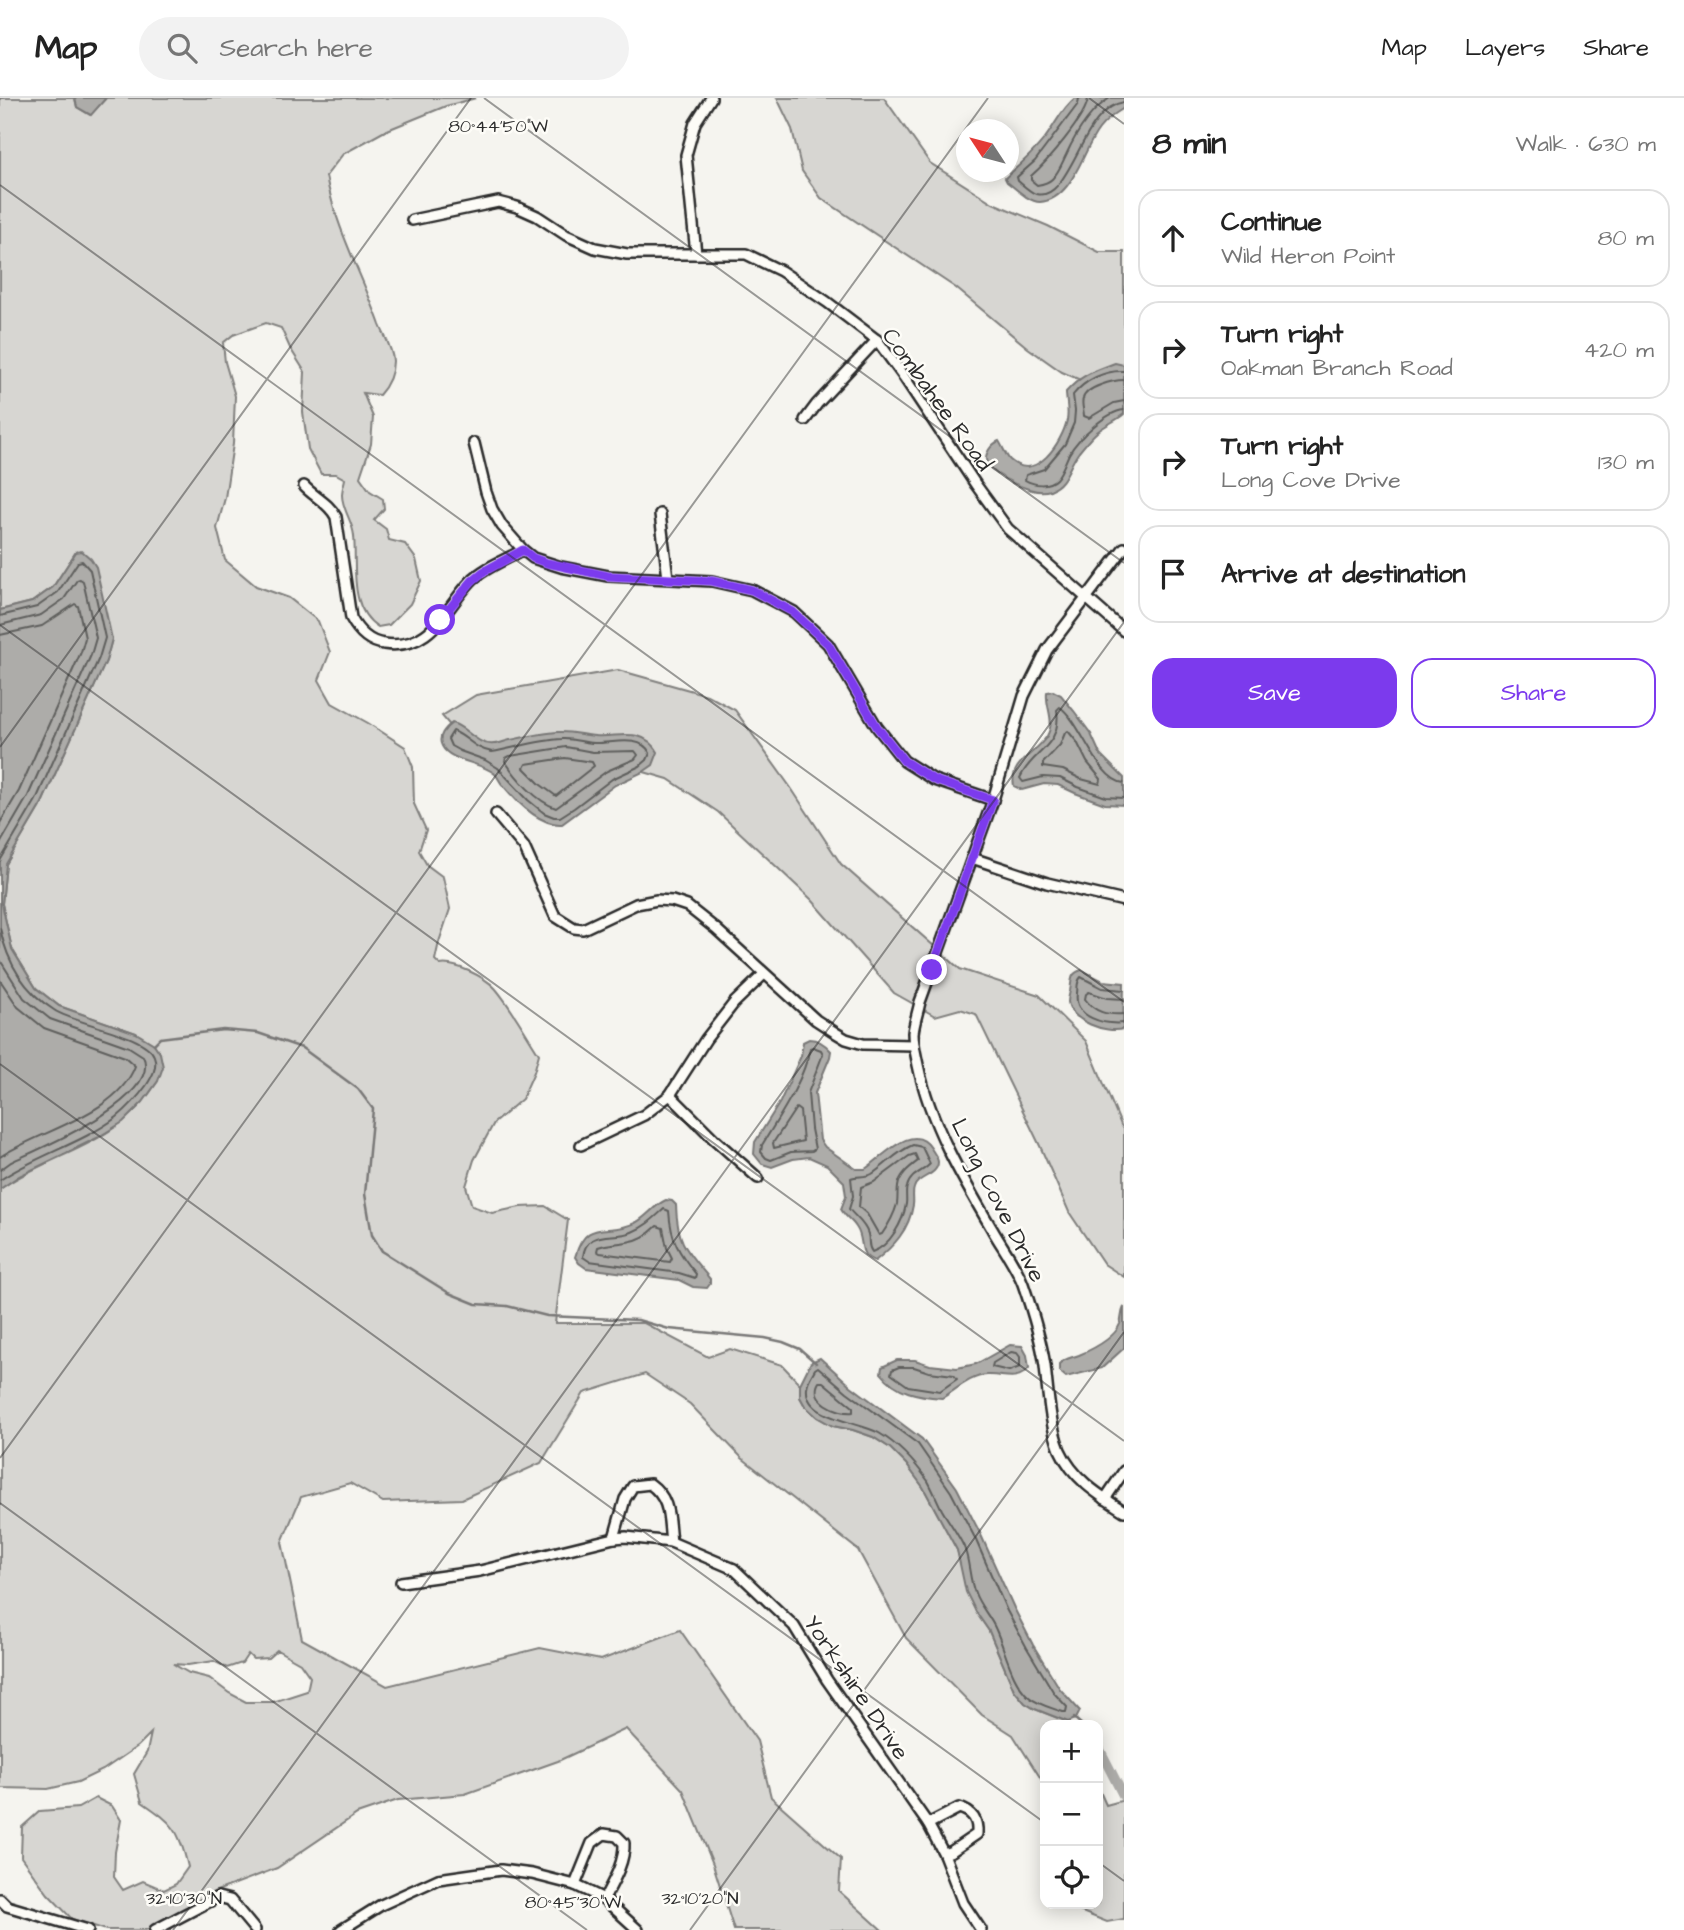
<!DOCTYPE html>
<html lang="en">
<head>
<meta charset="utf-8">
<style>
	body { margin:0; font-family:"Architects Daughter",sans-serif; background:#f2f2f2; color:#222 }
	.controls { position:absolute; right:21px; bottom:21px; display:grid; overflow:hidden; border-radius:14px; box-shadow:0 4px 18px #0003 }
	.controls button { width:63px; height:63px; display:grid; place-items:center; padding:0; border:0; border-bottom:2px solid #e0e0e0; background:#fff; color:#222; font:35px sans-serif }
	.compass { position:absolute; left:956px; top:21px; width:63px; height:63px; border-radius:50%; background:#fff; box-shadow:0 4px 18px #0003; rotate:306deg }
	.stop { position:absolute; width:21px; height:21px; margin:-16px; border:5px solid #7c3aed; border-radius:50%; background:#fff }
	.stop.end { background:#7c3aed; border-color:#fff; box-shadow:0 2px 7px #0008 }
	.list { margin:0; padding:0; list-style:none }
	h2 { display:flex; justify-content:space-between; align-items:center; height:91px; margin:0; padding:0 28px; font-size:30px }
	h2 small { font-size:23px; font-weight:400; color:#767676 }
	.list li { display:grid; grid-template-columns:46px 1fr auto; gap:21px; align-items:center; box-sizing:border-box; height:98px; margin:0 14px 14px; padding:0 14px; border:2px solid #e0e0e0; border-radius:21px }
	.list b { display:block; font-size:26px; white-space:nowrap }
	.list p { margin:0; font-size:23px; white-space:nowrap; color:#767676 }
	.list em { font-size:23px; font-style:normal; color:#767676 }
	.actions { display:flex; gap:14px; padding:21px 28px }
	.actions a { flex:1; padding:16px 0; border:2px solid #7c3aed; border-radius:21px; text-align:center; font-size:24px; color:#7c3aed }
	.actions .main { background:#7c3aed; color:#fff }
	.icon { flex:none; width:38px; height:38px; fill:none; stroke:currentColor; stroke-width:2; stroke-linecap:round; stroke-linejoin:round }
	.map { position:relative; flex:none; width:1124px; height:1832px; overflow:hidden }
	header { display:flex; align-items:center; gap:42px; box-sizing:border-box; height:98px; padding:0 35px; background:#fff; border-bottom:2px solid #e0e0e0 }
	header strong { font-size:33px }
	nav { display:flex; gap:38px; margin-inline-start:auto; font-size:24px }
	.search { width:490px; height:63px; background:#f2f2f2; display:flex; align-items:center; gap:18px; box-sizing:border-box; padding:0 24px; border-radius:38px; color:#767676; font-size:26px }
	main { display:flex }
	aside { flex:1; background:#fff }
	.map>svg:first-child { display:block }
	.green { fill:#d7d6d2; stroke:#81807e; stroke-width:2; fill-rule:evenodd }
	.water { fill:#adaca9; stroke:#797877; stroke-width:2 }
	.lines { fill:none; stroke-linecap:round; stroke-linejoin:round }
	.shore { stroke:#5f5f5d; stroke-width:2 }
	.stream { stroke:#797877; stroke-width:2.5 }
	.canal { stroke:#adaca9; stroke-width:10 }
	.street-casing { stroke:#2b2b2b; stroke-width:14 }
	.street { stroke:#fdfcf7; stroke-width:9 }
	.route { stroke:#7c3aed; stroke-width:9 }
	.ticks { fill:none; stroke:#2b2b2b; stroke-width:2; stroke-opacity:0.45 }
	.labels { text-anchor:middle; stroke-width:5; stroke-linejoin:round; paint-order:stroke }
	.street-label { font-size:23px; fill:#2b2b2b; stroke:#fdfcf7 }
	.ticks-label { font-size:18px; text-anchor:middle; fill:#2b2b2b; stroke:#fdfcf7; stroke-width:5; stroke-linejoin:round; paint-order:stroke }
</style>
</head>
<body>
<header>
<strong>Map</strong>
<div class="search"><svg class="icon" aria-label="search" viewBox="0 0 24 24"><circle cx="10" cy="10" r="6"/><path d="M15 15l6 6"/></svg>Search here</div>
<nav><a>Map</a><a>Layers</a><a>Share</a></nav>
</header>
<main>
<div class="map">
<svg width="1124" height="1832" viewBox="0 0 1124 1832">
	<rect width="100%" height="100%" fill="#f5f4ef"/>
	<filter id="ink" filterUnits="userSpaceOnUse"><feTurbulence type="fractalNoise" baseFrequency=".0143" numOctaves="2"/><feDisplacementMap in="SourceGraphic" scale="14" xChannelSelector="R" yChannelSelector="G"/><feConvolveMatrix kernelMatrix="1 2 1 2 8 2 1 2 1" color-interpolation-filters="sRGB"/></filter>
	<g filter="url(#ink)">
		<g class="green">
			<path d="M 0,0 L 75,0 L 77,9 L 90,17 L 106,0 L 476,0 L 446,8 L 385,33 L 343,56 L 326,78 C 336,131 362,177 380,227 C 384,237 393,252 393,263 C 393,277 388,287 379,297 L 363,295 L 373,319 L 371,346 L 360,379 L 370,393 L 383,401 L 384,411 L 374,422 L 386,431 L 389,442 L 405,446 L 416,461 L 421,483 L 410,506 L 389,527 L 378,529 C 348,510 357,468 354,438 C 353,424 342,411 342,397 C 342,391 344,386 345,381 L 336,376 L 321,376 L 308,351 L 303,314 L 305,274 L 290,250 L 281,230 L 266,225 L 233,237 L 223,245 L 225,264 L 235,298 L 233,346 L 225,400 L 217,430 L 225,462 L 256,488 L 289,500 L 318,523 L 330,554 L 319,582 L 332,605 L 368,625 L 405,649 L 413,669 L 414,706 L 426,732 L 419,753 L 427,767 L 443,779 L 450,811 L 439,844 L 435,862 L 440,867 C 455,864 485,879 495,890 C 510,907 526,936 539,956 L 534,974 L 522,1001 L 494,1025 L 474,1062 L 466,1088 L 472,1108 L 492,1115 L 520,1109 L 545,1108 L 568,1122 L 555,1225 L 644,1225 L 708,1259 L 730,1251 L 782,1267 L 800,1286 L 800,1299 L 805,1308 L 817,1319 L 833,1328 L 853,1332 L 873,1339 L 890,1350 L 906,1366 L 923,1389 L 957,1452 L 976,1514 L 989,1533 L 1014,1592 L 1025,1605 L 1035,1611 L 1068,1624 L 1070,1627 L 1045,1627 L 1045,1687 L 1013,1637 L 982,1617 L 906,1540 L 858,1452 L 742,1360 L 690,1306 L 645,1276 L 584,1295 L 541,1365 L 462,1401 L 383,1404 L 350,1385 L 301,1399 L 282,1444 L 302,1541 L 387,1588 L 540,1550 L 601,1562 L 680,1532 L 757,1643 L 771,1699 L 841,1761 L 839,1793 L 882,1832 L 734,1832 L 713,1766 L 683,1692 L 626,1631 L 558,1663 L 465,1696 L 398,1702 L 357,1716 L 277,1770 L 214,1794 L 181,1816 L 146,1832 L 106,1832 L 72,1821 L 48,1796 L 21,1759 L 22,1729 L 40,1713 L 78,1710 L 96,1700 L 112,1708 L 121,1722 L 115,1754 L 114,1779 L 123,1792 L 143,1783 L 164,1792 L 176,1786 L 188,1769 C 179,1731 174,1726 142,1704 L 134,1676 L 147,1654 L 151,1635 L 138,1648 L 103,1672 L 78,1684 L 48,1691 L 0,1690 L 0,1091 C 38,1064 86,1053 123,1023 C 137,1012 148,998 158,983 L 136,935 L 59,908 L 36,890 L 12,851 L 2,806 L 6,766 L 42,705 L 106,563 L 112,541 L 76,454 L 53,489 L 32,504 L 0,512 ZM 277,1552 L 300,1565 L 310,1579 L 307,1593 L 273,1604 L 246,1604 L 229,1595 L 209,1580 L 189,1575 L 173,1566 L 188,1567 L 214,1563 L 227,1570 L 242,1565 L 248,1556 L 253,1561 L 268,1560 Z"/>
			<polygon points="777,0 884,0 930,65 993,105 1048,128 1099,154 1124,154 1124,301 1062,274 1028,250 956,190 821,100 802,73 792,31"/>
			<polygon points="618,572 707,597 735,612 791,690 841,766 960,871 1039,897 1086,943 1121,1027 1124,1031 1124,1179 1104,1166 1069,1114 1040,1048 976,916 960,911 935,918 894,895 812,802 718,714 668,681 613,665 468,649 442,618 476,597"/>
			<polygon points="1098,1689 1106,1707 1124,1702 1124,1821 1107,1824 1062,1806 1098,1806"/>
		</g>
		<g class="water">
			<polygon points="75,0 106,0 91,17 77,9"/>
			<path d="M 1075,0 L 1124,0 L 1124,10 C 1114,16 1106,22 1099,31 C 1082,53 1073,102 1040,104 C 1029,104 1015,90 1007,84 L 1005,80 C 1020,67 1033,55 1045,40 C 1055,27 1062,10 1075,0 Z"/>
			<path d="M 1115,265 L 1124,267 L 1124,316 C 1116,323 1105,327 1097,334 C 1090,340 1084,348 1079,354 C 1068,368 1067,386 1050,392 C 1034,398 994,379 987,365 C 983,356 992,346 999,343 C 1003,349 1006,358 1010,362 C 1036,385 1062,344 1067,322 C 1069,312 1066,303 1066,294 C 1082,276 1094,273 1115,265 Z"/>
			<polygon points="82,453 91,461 96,469 112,541 106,563 42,705 6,766 2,806 12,851 36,890 59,908 136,935 154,946 160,955 163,969 158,983 143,1004 123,1024 97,1040 19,1078 0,1091 0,512 32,504 53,489 76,454"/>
			<path d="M 1053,593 L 1061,597 L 1074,613 L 1091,636 L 1100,656 L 1124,680 L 1124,707 L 1105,706 L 1075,695 L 1058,687 L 1044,686 L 1022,692 L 1014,688 C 1009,664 1036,656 1047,638 C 1056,622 1045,609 1047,594 Z"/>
			<path d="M 452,625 C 467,629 477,648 494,646 C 499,646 505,643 510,642 C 525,639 542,635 558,634 C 571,633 582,637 595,638 C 619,640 643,628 658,654 L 653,667 L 643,674 L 615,687 L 562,726 C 539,728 515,702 501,685 C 499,682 497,678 495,676 C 482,664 450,664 442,648 C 437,639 445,630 452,625 Z"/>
			<path d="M 1082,872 L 1103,883 L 1124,885 L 1123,931 C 1106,936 1071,923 1068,904 C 1068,900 1069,897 1070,893 C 1072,882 1070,875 1082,872 Z"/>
			<path d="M 809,941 C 818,941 825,946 831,953 L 830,959 L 815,995 L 820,1042 L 825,1049 L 856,1071 L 865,1071 C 882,1060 914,1022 931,1050 C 933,1054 938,1060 938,1064 C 938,1078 917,1078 914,1090 C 912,1095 914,1102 913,1107 C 909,1132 894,1148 875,1163 C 856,1157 866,1143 856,1129 C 852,1122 845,1119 841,1111 L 846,1098 L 844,1084 L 827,1067 L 809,1059 L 793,1061 L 772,1069 L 762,1066 L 754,1056 L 755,1044 L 780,1004 L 801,958 L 803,944 Z"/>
			<path d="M 666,1102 L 672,1103 L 676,1107 C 677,1146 687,1153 710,1181 L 710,1186 L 707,1190 L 693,1189 L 679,1182 L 586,1170 L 579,1165 L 575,1159 C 587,1118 607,1139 635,1125 C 647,1119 654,1107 666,1102 Z"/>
			<path d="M 1124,1209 L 1124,1250 L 1102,1270 L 1066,1279 L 1059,1273 L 1059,1266 C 1065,1260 1071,1260 1079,1257 C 1093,1251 1114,1241 1120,1226 C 1122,1220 1121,1215 1124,1209 Z"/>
			<path d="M 1010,1247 L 1022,1248 L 1027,1257 L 1029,1270 C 1017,1285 1003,1276 987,1277 C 970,1278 956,1292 942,1300 C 918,1298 897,1295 881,1275 L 882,1269 L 897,1262 L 915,1262 L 930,1267 L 957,1270 L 976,1266 Z"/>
			<polygon points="820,1260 851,1288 922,1341 957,1390 981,1437 1014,1510 1033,1547 1060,1591 1080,1613 1076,1621 1068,1624 1035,1611 1025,1605 1014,1592 989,1533 976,1514 966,1494 957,1452 923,1389 906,1366 890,1350 873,1339 853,1332 833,1328 817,1319 805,1308 800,1299 800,1286 811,1264"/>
		</g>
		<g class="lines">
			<g class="shore">
				<path d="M 1079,0 L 1078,6 L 1035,63 L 1017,79 L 1018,83 C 1023,87 1030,94 1036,96 C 1071,105 1081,10 1124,4"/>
				<path d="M 1088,0 C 1087,18 1046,65 1031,78 L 1031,82 L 1037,87 C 1043,86 1048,85 1052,81 C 1059,74 1062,65 1066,57 C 1076,35 1089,13 1110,0"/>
				<path d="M 1124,273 C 1105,272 1085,282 1073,297 L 1075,313 L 1074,325 L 1065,346 L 1044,371 L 1026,377 L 1025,382 C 1034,387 1048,389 1056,381 C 1062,375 1065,364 1069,356 C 1078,340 1106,314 1124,312"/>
				<path d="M 1124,282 C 1114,282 1085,289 1083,301 C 1081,305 1084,313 1084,318 L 1089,320 L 1114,305 L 1124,303"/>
				<polyline points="0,518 37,509 58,494 78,464 82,463 90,472 105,540 99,560 36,702 0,763"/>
				<polyline points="0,527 41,517 64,501 77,482 80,481 83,483 96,540 91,557 28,698 0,746"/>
				<polyline points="0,537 42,528 75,506 78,508 85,540 81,554 19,693 0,725"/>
				<path d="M 453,633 C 468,639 474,651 492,654 C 515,650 538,642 562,641 C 573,640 584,645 594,645 C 611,646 641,636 650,655 L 647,662 L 640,668 L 612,681 L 574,710 L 560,719 L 554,719 L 544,715 L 528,702 L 498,670 L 485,662 L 460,653 L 451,648 L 448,641 Z"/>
				<polygon points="1068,633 1077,644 1087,664 1101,681 1100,686 1081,681 1063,672 1043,669 1043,665 1060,647 1065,635"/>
				<path d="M 566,649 L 593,654 L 635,653 L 638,657 L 635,661 L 607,673 L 556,710 C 536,703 517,681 505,663 L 506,660 L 510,658 Z"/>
				<polygon points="565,660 592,664 594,668 556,698 541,687 524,670 526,666"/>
				<path d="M 1124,685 C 1097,682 1082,625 1060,609 L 1057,612 C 1062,649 1032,653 1020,680 L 1023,684 L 1043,679 L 1060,680 L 1078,689 L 1106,699 L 1124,700"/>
				<path d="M 0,830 C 7,864 24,893 54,912 C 74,926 146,936 154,958 C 158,969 152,979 146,988 C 138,999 128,1010 117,1019 C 81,1046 37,1057 0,1082"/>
				<path d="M 0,862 L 24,900 L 50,921 L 129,949 L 143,958 C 163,1000 39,1051 11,1064 L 0,1072"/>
				<path d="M 0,882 L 18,909 L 44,930 L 125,959 L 135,968 C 117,1017 40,1032 0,1059"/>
				<path d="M 1124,892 L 1102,890 L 1081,879 C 1076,885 1078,888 1077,895 C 1073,920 1105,927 1124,925"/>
				<path d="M 1124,901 L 1107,900 L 1089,894 L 1086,896 L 1085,901 C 1095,915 1107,917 1124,916"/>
				<path d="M 813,949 L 821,952 L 823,956 L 808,995 L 811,1031 L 815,1051 L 812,1053 L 791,1054 L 771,1062 L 766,1060 L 761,1054 L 762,1047 C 780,1017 803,985 810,950 Z"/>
				<polygon points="796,1010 800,1013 803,1043 774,1050 773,1045"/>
				<path d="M 913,1047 L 922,1049 L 930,1066 C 923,1074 910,1076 907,1089 C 905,1094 907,1100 906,1106 C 903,1124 890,1148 872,1154 C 867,1147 870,1144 868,1136 C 865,1125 855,1119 849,1111 L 853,1098 L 851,1080 C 857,1077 865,1080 872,1076 C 886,1067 897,1053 913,1047 Z"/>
				<path d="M 915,1056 L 918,1063 C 910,1069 899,1077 898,1089 C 897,1094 898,1100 897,1106 C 894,1117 889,1126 882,1136 L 879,1137 L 867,1116 L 859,1109 L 861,1089 L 874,1084 L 909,1058 Z"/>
				<path d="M 664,1111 L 669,1113 C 671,1142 678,1154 696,1176 L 695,1180 L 679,1175 L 589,1163 L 583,1159 C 586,1130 613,1142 632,1134 C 645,1129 654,1120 664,1111 Z"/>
				<path d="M 657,1128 L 663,1130 L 667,1150 L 672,1160 L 670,1164 L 600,1155 L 597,1153 L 598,1149 C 608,1145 617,1146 627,1144 C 638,1143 649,1136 657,1128 Z"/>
				<polygon points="1011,1254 1017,1255 1020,1259 1020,1269 1009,1273 992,1269 993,1265"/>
				<path d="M 818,1269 L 847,1294 L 918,1346 L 951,1394 L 975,1440 L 1007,1513 L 1027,1550 L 1054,1595 L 1067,1609 L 1066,1614 L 1063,1614 C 1052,1610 1038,1607 1029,1599 C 1011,1583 1006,1554 996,1532 C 991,1519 980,1509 975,1495 C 969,1481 970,1464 964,1449 C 958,1436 949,1424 942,1412 C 937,1402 933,1392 928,1383 C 914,1363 899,1347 879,1335 C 860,1324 804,1321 807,1290 C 807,1283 812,1277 815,1271 Z"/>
				<polygon points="899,1269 914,1269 929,1274 954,1277 957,1281 940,1293 908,1288 891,1276 892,1272"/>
				<path d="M 819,1284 L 823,1284 L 853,1309 L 853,1314 C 838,1316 808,1302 819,1284 Z"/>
			</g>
			<g class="stream">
				<polyline points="154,946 160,940 223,932 258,935 302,950 358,991 373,1011 365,1096 372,1137 382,1153 449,1195 476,1206 507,1208 547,1218 638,1222 669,1231 765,1240 783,1244 800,1251 816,1265"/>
				<polyline points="1074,1620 1082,1627"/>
			</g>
			<polyline class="canal" points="1098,1648 1124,1699"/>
			<defs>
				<g id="street">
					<polyline points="412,122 498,104 517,109 537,118 566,137 595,150 627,156 746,156 781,173 827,204 877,242 904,279 976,387 1008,431 1124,533"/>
					<polyline points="696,156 686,57 695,25 711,0"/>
					<polyline points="805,322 817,306 877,242"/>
					<polyline points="474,345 486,394 492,411 502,428 523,452 533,460 561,469 608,478 712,483 752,492 794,514 828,546 877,629 904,663 934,682 993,702"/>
					<path d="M 304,388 C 314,399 329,405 336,419 L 351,520 C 358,533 368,544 384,546 C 431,553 444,512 471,483 C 485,469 506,462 523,452"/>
					<polyline points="660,416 668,480"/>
					<path d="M 1124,450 L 1047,552 L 1024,598 L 993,702 L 920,904 C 918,914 914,925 913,935 C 913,946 916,957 918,967 C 930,1025 962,1080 992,1131 C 1002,1149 1016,1167 1023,1186 C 1032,1212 1041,1241 1045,1268 C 1048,1295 1050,1327 1060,1352 C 1073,1381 1099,1397 1124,1413"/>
					<polyline points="496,716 524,749 555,818 574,830 583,831 636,806 657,802 672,803 687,808 716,831 816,922 836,935 846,941 863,946 914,947"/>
					<polyline points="972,760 1047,785 1124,803"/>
					<polyline points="670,997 714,1041 758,1080"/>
					<polyline points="581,1047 644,1017 670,997 706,941 734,905 764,876"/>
					<polyline points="1105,1401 1124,1373"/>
					<path d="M 614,1440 L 625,1401 L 633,1388 L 650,1386 C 671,1401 668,1420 671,1444"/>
					<polyline points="401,1484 480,1473 614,1440 626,1439 671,1444 734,1471 794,1528 827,1582 928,1726 944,1756 963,1805 981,1832"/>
					<path d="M 928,1726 L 959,1710 C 973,1714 978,1722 977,1736 L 952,1753 L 944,1756"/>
					<path d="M 575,1787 L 592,1745 L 604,1736 L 617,1738 L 624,1745 C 625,1764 613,1784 604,1801"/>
					<polyline points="0,1801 7,1808 88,1832"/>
					<polyline points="155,1832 218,1799 230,1802 255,1832"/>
					<polyline points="341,1832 381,1807 438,1781 501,1772 532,1776 575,1787 604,1801 638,1832"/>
				</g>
			</defs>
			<use href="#street" class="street-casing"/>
			<use href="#street" class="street"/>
		</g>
	</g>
	<g class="lines" filter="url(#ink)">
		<polyline class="route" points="440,522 472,483 483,474 523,452 533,460 547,465 608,478 712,483 752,492 793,514 828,546 877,629 904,663 934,682 993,702 932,872"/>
	</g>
	<path class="ticks" d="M 484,0 L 1124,465M 1089,0 L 1124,26M 0,87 L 1124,904M 0,527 L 1124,1343M 0,649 L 471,0M 0,966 L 1045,1725M 0,1360 L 988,0M 0,1405 L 587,1832M 1098,1764 L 1124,1783M 173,1832 L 1124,524M 690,1832 L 1124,1234"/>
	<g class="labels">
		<g class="street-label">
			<text transform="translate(938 301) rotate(54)" y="8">Combahee Road</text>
			<text transform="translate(999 1102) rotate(63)" y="8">Long Cove Drive</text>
			<text transform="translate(857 1589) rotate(56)" y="8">Yorkshire Drive</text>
		</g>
	</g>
	<g class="ticks-label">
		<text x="498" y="34">80°44'50"W</text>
		<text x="184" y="1806">32°10'30"N</text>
		<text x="700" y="1806">32°10'20"N</text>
		<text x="573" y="1810">80°45'30"W</text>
	</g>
</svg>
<div class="controls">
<button>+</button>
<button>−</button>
<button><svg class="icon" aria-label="locate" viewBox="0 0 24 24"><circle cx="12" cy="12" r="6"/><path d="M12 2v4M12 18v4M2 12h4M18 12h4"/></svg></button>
</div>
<svg class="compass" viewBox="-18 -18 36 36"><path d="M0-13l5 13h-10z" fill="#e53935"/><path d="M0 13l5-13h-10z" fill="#767676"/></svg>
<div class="stop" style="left:440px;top:522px"></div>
<div class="stop end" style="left:932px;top:872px"></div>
</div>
<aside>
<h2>8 min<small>Walk · 630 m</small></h2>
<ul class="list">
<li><svg class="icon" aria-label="ahead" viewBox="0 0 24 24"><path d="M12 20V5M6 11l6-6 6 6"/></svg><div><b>Continue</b><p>Wild Heron Point</p></div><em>80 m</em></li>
<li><svg class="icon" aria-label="right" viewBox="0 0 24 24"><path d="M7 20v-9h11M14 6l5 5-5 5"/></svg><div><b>Turn right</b><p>Oakman Branch Road</p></div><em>420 m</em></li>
<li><svg class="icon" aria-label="right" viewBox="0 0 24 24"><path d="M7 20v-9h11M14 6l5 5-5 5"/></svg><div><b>Turn right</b><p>Long Cove Drive</p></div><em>130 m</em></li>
<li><svg class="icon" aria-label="arrive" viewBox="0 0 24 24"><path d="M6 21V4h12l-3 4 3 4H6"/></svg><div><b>Arrive at destination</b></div></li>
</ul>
<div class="actions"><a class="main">Save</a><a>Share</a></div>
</aside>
</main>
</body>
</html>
